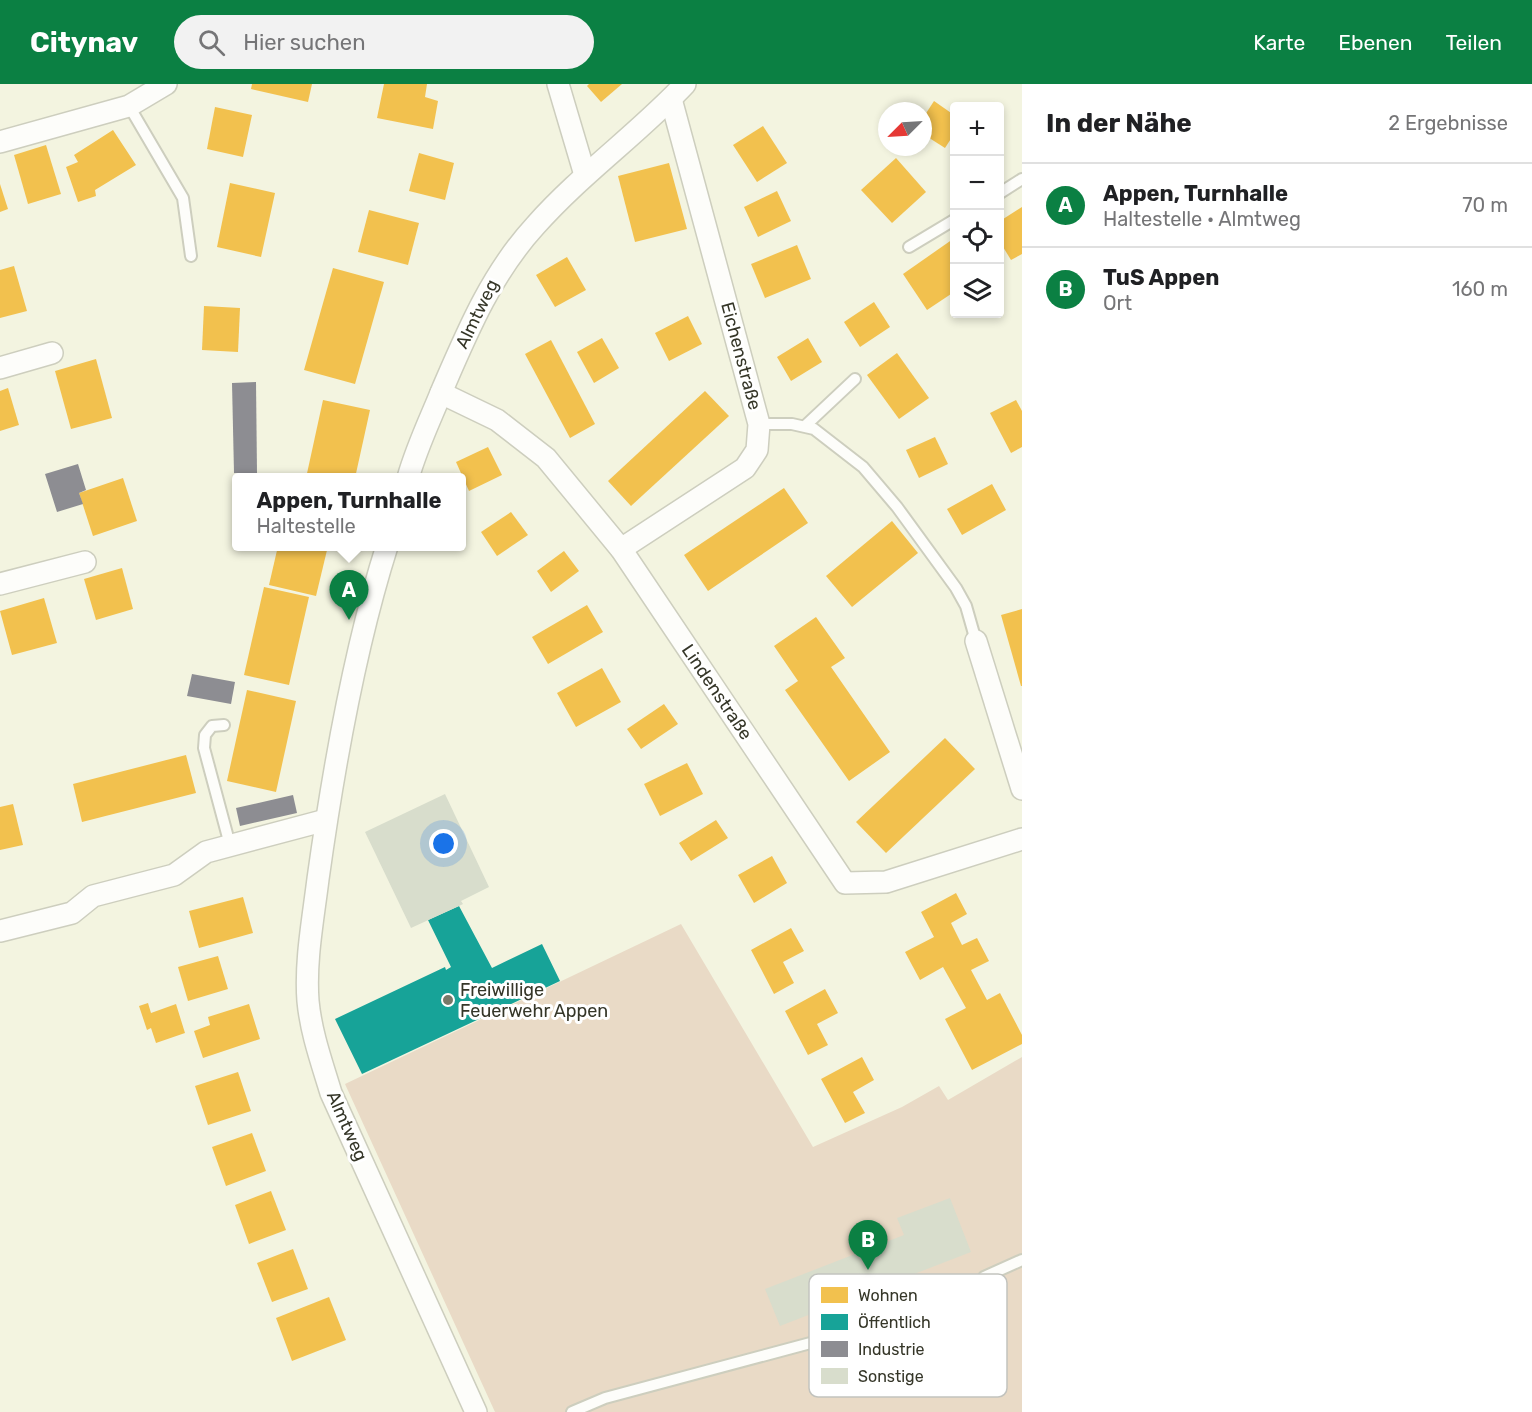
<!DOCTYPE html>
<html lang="de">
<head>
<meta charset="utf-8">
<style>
	body { margin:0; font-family:Rubik,sans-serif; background:#f2f2f2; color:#202124 }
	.controls { position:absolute; right:18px; top:18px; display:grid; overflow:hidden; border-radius:6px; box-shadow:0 3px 9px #0003 }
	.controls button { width:54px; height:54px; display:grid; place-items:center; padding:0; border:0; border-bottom:2px solid #e0e0e0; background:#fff; color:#202124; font:30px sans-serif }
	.compass { position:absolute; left:878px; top:18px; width:54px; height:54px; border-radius:50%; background:#fff; box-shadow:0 3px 9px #0003; rotate:246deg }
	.you { position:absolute; left:444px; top:760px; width:21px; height:21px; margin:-15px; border:4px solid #fff; border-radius:50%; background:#1a73e8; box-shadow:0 0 0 9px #1a73e833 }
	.badge { display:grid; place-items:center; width:39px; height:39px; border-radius:50%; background:#0b8043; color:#fff; font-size:20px; font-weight:700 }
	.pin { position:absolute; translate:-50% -50px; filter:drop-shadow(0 2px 3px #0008) }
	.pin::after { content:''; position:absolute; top:32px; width:21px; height:18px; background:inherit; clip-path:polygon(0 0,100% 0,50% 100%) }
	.popup { position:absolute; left:232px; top:389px; width:234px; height:78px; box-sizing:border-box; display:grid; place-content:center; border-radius:6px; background:#fff; filter:drop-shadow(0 2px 4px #0005); font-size:20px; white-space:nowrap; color:#757577 }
	.popup b { font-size:22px; color:#202124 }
	.popup::after { content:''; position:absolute; left:50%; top:100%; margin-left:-12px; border:12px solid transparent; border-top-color:#fff }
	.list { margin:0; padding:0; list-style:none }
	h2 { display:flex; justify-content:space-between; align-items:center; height:78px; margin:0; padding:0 24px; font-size:26px }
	h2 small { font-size:20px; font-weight:400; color:#757577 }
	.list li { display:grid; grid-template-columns:39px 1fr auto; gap:18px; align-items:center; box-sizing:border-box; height:84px; padding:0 24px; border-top:2px solid #e0e0e0 }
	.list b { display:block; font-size:22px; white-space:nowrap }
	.list p { margin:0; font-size:20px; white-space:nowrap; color:#757577 }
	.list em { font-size:20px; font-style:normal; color:#757577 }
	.icon { flex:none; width:33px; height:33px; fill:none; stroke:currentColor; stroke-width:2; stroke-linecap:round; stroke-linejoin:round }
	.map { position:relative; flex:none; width:1022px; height:1328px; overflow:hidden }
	header { display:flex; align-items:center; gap:36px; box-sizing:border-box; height:84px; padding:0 30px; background:#0b8043; color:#fff }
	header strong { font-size:28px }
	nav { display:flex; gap:33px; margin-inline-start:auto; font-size:21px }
	.search { width:420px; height:54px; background:#f2f2f2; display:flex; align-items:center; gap:15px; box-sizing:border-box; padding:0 21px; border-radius:33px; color:#757577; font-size:22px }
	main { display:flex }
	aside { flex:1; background:#fff }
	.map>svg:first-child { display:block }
	.green { fill:#e9dac6 }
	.homes { fill:#f2c14e }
	.public { fill:#17a398 }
	.industry { fill:#8d8d92 }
	.building { fill:#d8ddcc }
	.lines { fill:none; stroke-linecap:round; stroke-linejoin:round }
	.lane-casing { stroke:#cdcebe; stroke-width:14 }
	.street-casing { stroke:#cdcebe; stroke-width:24 }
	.lane { stroke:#fdfdfa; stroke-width:10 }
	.street { stroke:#fdfdfa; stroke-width:21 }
	.poi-dot { fill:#787868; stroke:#fff; stroke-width:2 }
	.labels { text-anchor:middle; stroke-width:6; stroke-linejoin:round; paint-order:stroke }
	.street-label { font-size:18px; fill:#353628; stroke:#fff }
	.poi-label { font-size:18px; fill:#353628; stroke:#fff; text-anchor:start }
	.key { fill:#fff; stroke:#c2c3be; stroke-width:1.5 }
	.key-label { font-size:16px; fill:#353628 }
</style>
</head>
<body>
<header>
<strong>Citynav</strong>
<div class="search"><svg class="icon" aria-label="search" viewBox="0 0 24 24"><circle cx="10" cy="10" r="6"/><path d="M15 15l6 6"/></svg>Hier suchen</div>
<nav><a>Karte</a><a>Ebenen</a><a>Teilen</a></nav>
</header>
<main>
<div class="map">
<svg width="1022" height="1328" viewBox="0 0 1022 1328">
	<rect width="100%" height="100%" fill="#f3f4e0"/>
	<polygon class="green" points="681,840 813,1063 902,1023 939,1002 948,1016 1022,973 1022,1328 495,1328 345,1000"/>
	<g class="homes">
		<polygon points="252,0 312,0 308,18 251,5"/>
		<polygon points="384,0 427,0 425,13 438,17 433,45 377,34"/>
		<polygon points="589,0 622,0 601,18 587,2"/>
		<polygon points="934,17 954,31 954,50 945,64 923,50 923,34"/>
		<polygon points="215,23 252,31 243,73 207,65"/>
		<polygon points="763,42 787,79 757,98 733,61"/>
		<polygon points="113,46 136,81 95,106 96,112 78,118 66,83 78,78 74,71"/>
		<polygon points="46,61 61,110 28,120 14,71"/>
		<polygon points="419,69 454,79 445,116 409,107"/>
		<polygon points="896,74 926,108 892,139 861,106"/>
		<polygon points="669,79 687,145 635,158 618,92"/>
		<polygon points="230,99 275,109 261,173 217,163"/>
		<polygon points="0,100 8,125 0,128"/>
		<polygon points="777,107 791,137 758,153 744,123"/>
		<polygon points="1022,123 1022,170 1011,176 1000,158 1000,137"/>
		<polygon points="369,126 419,139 408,181 358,168"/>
		<polygon points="953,155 954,208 927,226 903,190"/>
		<polygon points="797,161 811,195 765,214 751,180"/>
		<polygon points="567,173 586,206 555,223 536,191"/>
		<polygon points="14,182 27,227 0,234 0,186"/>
		<polygon points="333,184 384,198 355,300 304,286"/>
		<polygon points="874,218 890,243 860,263 844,238"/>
		<polygon points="204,222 240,224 238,268 202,266"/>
		<polygon points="688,232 702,260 669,277 655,249"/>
		<polygon points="602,254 619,284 594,299 577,268"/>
		<polygon points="808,254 822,278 791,297 777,273"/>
		<polygon points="551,256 595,340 570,354 525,270"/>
		<polygon points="897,269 929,314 899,335 867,291"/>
		<polygon points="96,275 112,334 71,345 55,287"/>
		<polygon points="8,304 19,341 0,347 0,307"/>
		<polygon points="705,307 729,332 631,422 608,397"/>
		<polygon points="323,316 370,326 355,394 306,394"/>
		<polygon points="1016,316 1022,327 1022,363 1011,369 990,329"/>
		<polygon points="935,353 948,380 919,394 906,366"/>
		<polygon points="488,363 502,391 469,407 456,378"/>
		<polygon points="123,394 137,437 93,452 79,409"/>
		<polygon points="992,400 1006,426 962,451 947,425"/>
		<polygon points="784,404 808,439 708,507 684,471"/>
		<polygon points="511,428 528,451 497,472 481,448"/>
		<polygon points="892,437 918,469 852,523 826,492"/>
		<polygon points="278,462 328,462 316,512 269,501"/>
		<polygon points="564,467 579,487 551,508 537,487"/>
		<polygon points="122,484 133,525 96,536 84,495"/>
		<polygon points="264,503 309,513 289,601 244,591"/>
		<polygon points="44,514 57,559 12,571 0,527"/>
		<polygon points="587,521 603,548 548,580 532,553"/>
		<polygon points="1022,525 1022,602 1021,602 1001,531"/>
		<polygon points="816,533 845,574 831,583 890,668 849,697 785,606 798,597 774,562"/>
		<polygon points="602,584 621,618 576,643 557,609"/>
		<polygon points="247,606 296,617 276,708 227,697"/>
		<polygon points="664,620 678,640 641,665 627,645"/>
		<polygon points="945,654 975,685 886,769 856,738"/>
		<polygon points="186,671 196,709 82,738 73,700"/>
		<polygon points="687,679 703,710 660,732 644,700"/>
		<polygon points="13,720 23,761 0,766 0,723"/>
		<polygon points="716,736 728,754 691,777 679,759"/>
		<polygon points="772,772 787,799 754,819 738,791"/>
		<polygon points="956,809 967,830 951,839 962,861 977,854 989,877 971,886 987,916 1000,909 1022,951 1022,960 972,986 945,935 966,924 943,883 920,896 905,868 934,853 921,828"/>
		<polygon points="243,813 253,849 199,864 189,827"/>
		<polygon points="791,844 804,867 783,878 794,899 774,910 751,866"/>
		<polygon points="218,872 228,905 188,917 178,883"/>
		<polygon points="825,905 838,929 817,940 828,961 808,971 785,927"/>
		<polygon points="148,919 151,929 176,920 185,949 156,959 151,944 147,946 139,922"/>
		<polygon points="249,920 260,955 203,974 194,947 210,941 208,933"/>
		<polygon points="862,973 874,996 853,1008 865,1029 845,1039 821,995"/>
		<polygon points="238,988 251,1027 208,1041 195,1002"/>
		<polygon points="252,1049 266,1087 226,1102 212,1063"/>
		<polygon points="271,1107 286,1146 249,1160 235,1121"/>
		<polygon points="293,1165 308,1205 272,1218 257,1179"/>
		<polygon points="329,1213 346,1256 292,1277 276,1234"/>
	</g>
	<polygon class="public" points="459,822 492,884 542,860 560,897 362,990 335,935 445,883 446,886 451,883 428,836"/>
	<g class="industry">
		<polygon points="256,298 257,389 234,389 232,299"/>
		<polygon points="78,380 86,406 79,409 83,420 57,428 45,390"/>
		<polygon points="192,590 235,598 231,620 187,612"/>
		<polygon points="293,711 297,729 240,742 236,724"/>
	</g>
	<g class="building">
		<polygon points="445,710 489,803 461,817 463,820 459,822 411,844 365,748"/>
		<polygon points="950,1114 971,1168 780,1242 765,1205 904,1151 897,1134"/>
	</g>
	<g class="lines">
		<defs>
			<g id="lane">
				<polyline points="129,22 183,114 191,172"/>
				<polyline points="1000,109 1022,95"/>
				<polyline points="909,163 954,136"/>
				<polyline points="759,340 792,340 814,345 863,383 897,423 956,504 966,522 976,557"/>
				<polyline points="805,342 855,295"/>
				<polyline points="224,641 212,642 205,651 204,664 230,761"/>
				<polyline points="572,1328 605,1314 971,1216 984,1193 1022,1176"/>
			</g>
			<g id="street">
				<polyline points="558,0 585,91"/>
				<polyline points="0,58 129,22 166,0"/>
				<polyline points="0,284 52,269"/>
				<polyline points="441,309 497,336 546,374 621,465 845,799 886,798 1022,755"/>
				<path d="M 408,394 C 417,362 431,334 443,304 C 468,246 492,189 535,142 C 581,90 638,50 685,0"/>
				<path d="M 387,462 C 354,566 333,687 318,795 C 313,836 305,877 308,917 C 311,949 322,979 331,1009 L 476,1328"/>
				<polyline points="621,465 745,384 757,366 759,340 671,15"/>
				<polyline points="0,500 85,478"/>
				<polyline points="976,557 1022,705"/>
				<polyline points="0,847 72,829 93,812 174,791 206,768 326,736"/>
			</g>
		</defs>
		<use href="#lane" class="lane-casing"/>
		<use href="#street" class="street-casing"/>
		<use href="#lane" class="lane"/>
		<use href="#street" class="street"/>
	</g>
	<circle class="poi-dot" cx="448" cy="916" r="6"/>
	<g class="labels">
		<g class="street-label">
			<text transform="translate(477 230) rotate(-64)" y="6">Almtweg</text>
			<text transform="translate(741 272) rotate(75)" y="6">Eichenstraße</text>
			<text transform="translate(717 608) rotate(56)" y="6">Lindenstraße</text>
			<text transform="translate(347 1042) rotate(66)" y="6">Almtweg</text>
		</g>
		<g class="poi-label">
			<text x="460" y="912">Freiwillige<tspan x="460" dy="21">Feuerwehr Appen</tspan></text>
		</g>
	</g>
	<rect x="809" y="1190" width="198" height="123" rx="9" class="key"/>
	<rect x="821" y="1203" width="27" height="16" fill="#f2c14e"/>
	<rect x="821" y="1230" width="27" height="16" fill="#17a398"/>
	<rect x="821" y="1257" width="27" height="16" fill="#8d8d92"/>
	<rect x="821" y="1284" width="27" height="16" fill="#d8ddcc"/>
	<g class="key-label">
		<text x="858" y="1217">Wohnen</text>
		<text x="858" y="1244">Öffentlich</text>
		<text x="858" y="1271">Industrie</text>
		<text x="858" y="1298">Sonstige</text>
	</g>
</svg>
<div class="controls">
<button>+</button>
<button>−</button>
<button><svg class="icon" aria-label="locate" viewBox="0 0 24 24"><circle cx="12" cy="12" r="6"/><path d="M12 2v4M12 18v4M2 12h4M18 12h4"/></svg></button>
<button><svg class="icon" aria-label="layers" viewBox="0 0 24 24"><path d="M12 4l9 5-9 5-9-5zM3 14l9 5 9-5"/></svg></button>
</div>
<svg class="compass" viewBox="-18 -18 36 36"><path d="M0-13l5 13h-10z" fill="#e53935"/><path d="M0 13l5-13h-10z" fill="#757577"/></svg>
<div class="you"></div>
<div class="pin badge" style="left:349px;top:536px">A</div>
<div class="popup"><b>Appen, Turnhalle</b>Haltestelle</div>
<div class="pin badge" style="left:868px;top:1186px">B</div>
</div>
<aside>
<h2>In der Nähe<small>2 Ergebnisse</small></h2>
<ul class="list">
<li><span class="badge">A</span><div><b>Appen, Turnhalle</b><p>Haltestelle · Almtweg</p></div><em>70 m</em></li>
<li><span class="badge">B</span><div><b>TuS Appen</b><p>Ort</p></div><em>160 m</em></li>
</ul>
</aside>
</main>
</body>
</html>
